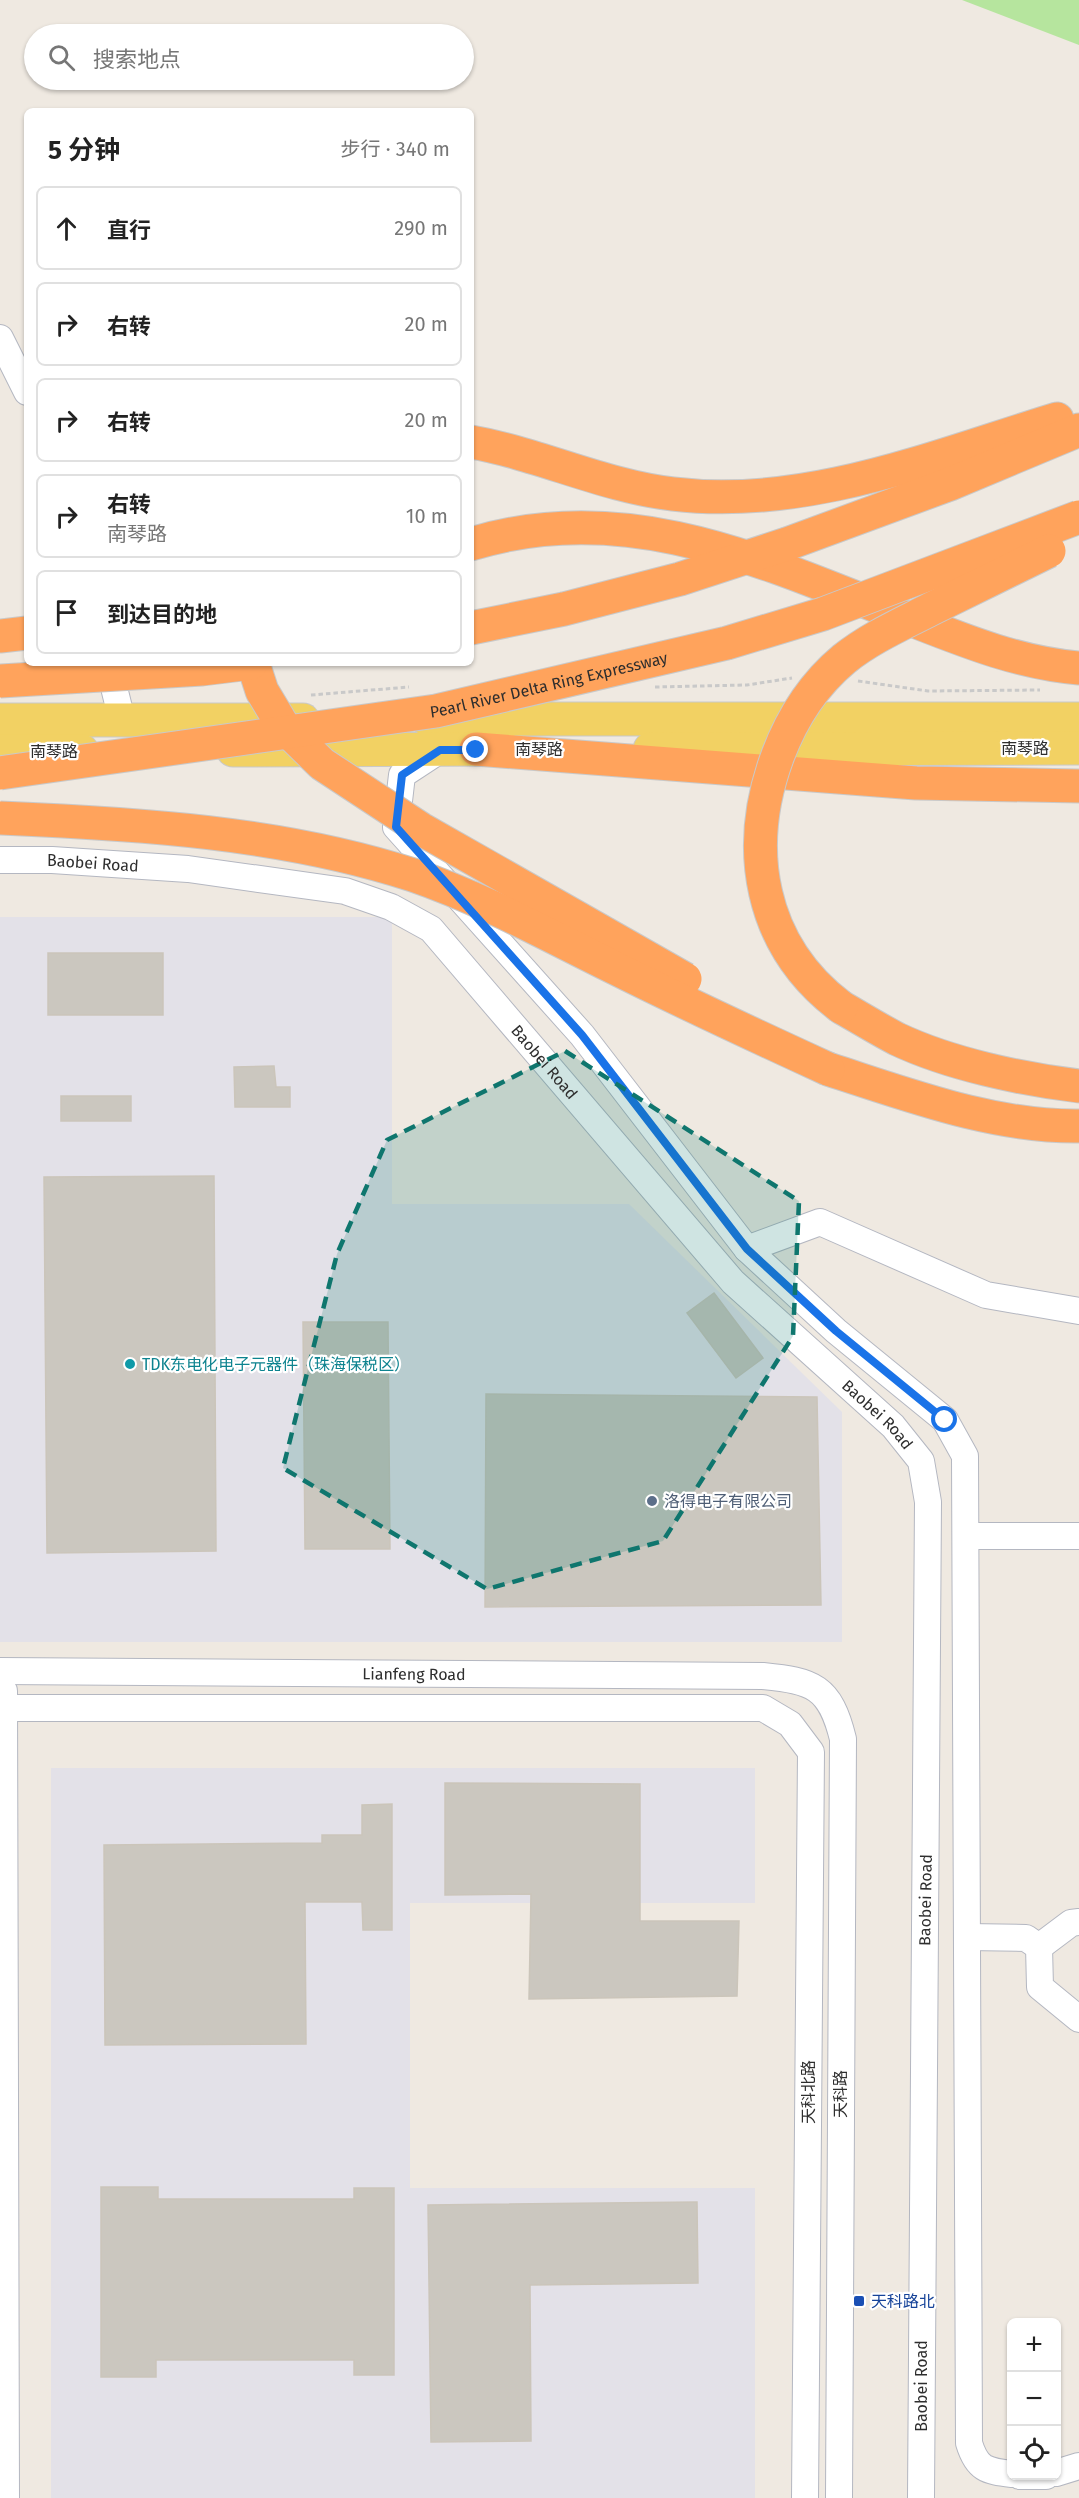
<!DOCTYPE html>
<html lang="zh">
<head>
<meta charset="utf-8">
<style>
	body { margin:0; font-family:"Fira Sans","Noto Sans SC",sans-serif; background:#f6f6f6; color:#222 }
	.controls { position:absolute; right:18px; bottom:18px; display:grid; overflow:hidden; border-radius:9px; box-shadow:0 2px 4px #0004 }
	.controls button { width:54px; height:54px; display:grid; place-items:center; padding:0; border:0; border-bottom:2px solid #e0e0e0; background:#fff; color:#222; font:30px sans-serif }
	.stop { position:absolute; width:18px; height:18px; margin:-14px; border:4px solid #1a73e8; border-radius:50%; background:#fff }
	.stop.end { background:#1a73e8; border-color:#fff; box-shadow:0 2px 6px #0008 }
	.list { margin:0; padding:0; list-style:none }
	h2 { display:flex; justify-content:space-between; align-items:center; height:78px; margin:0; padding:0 24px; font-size:26px }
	h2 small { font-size:20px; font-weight:400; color:#767676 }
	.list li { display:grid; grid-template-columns:39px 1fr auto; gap:18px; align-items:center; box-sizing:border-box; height:84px; margin:0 12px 12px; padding:0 12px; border:2px solid #e0e0e0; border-radius:9px }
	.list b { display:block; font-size:22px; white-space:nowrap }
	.list p { margin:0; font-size:20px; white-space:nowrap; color:#767676 }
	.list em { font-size:20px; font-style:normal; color:#767676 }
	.icon { flex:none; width:33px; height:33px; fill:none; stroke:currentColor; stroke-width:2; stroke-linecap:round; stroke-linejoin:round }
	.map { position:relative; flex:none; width:1079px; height:2498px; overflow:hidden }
	.search { position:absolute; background:#fff; box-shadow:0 2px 4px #0004; left:24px; top:24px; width:450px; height:66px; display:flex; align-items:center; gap:15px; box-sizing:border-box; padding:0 21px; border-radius:33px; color:#767676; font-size:22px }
	.panel { position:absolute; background:#fff; box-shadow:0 2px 4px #0004; left:24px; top:108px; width:450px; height:558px; border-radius:9px }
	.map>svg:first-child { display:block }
	.industrial { fill:#e3e1e8 }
	.green { fill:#b6e59e }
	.building { fill:#cbc7bf; stroke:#cbc5ba; stroke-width:1.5 }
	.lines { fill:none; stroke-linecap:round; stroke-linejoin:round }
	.minor-casing { stroke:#b4b7c1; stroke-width:28 }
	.major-casing { stroke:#c9c9c9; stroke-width:35 }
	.highway-casing { stroke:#c9c9c9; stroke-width:35 }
	.path { stroke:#c9c9c9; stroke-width:3; stroke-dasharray:4.5 3; stroke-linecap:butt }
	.minor { stroke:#fff; stroke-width:26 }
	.major { stroke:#f2d163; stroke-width:33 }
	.highway { stroke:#ffa35c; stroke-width:33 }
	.highway-bridge-casing { stroke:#c9c9c9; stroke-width:35; stroke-linecap:butt }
	.highway-bridge { stroke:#ffa35c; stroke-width:33 }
	.route { stroke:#1a73e8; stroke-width:8 }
	.marked { fill:#0f766e; fill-opacity:0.2; stroke:#0f766e; stroke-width:4.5; stroke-dasharray:12 8; stroke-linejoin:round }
	.culture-dot { fill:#0f9aa8; stroke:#fff; stroke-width:2 }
	.service-dot { fill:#5c6f8a; stroke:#fff; stroke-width:2 }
	.transit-dot { fill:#1a4fb4; stroke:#fff; stroke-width:2 }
	.labels { text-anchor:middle; stroke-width:4.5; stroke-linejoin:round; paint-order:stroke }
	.street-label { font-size:16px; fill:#2e2e2e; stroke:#fff }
	.culture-label { font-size:16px; fill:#0d838f; stroke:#fff; text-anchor:start }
	.service-label { font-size:16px; fill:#4e5e75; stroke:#fff; text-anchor:start }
	.transit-label { font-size:16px; fill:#164399; stroke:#fff; text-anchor:start }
</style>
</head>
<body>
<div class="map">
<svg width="1079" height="2498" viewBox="0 0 1079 2498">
	<rect width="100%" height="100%" fill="#efe9e1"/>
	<g class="industrial">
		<polygon points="0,917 392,917 392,1204 629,1204 842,1412 842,1642 0,1642"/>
		<polygon points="51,1768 755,1768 755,1903 410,1903 410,2188 755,2188 755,2498 51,2498"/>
	</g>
	<polygon class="green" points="962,0 1079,0 1079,45"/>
	<g class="building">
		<rect x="48" y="953" width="115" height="62"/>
		<polygon points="274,1066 276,1087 290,1087 290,1107 235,1107 234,1067"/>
		<rect x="61" y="1096" width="70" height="25"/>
		<polygon points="214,1176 216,1551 47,1553 44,1177"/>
		<polygon points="714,1293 763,1358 736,1378 687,1313"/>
		<polygon points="303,1322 388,1322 390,1549 305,1549"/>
		<polygon points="486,1394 817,1397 821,1605 485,1607"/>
		<polygon points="445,1783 640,1784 640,1921 739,1921 737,1996 529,1999 531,1894 445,1895"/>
		<polygon points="392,1804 392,1930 363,1930 362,1902 305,1902 306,2044 105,2045 104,1845 322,1843 322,1835 362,1835 362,1805"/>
		<polygon points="101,2187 158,2187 158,2199 354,2199 354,2188 394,2188 394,2375 354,2375 354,2360 156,2360 156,2377 101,2377"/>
		<polygon points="697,2202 698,2283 530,2285 531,2441 431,2442 428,2205"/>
	</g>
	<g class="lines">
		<defs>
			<g id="minor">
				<polyline points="0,338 27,392"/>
				<polyline points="108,663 122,720"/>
				<path d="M 440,750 L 402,775 L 396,827 L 582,1035 L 747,1249 L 836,1331 L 945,1420 L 965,1456 L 969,2443 C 977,2469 986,2471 1012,2474"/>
				<path id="s1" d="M 0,860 L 52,860 L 188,869 L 345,891 L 391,907 L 431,929 L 733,1282 L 893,1426 L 921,1461 L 928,1502 L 921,2498"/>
				<polyline points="747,1249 820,1222 986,1295 1079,1311"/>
				<polyline points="966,1536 1079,1536"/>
				<path id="s2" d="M 0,1671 L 763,1676 C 813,1681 830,1686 843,1739 L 839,2498"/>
				<polyline points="4,1691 6,2498"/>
				<polyline points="0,1708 763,1708 790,1724 811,1752 805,2498"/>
				<polyline points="967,1937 1026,1938 1039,1947 1040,1987 1079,2019"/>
				<polyline points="1039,1947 1071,1923 1079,1922"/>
				<polyline points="1056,2473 1079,2466"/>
				<polyline points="1020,2476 1046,2476"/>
			</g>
			<g id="major">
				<polyline points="427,719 1079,719"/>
				<polyline points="0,720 303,720"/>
				<polyline points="650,749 1079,748"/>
				<polyline points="233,750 505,749"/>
				<polyline points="0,751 82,751"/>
			</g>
			<g id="highway">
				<path d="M 471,442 C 540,454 603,486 673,494 C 805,510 933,457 1057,419"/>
				<path d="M 471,544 C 627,496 767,563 909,619 C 965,641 1019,663 1079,668"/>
				<polyline points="471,628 564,609 680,579 787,544 950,484 1079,430"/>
				<polyline points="0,636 27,633"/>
				<polyline points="476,749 916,783 1079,786"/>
				<path d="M 841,1007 C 860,1018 878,1029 897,1039 C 950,1064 1021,1079 1079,1086"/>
				<path d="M 828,1069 C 909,1095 993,1127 1079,1126"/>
			</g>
		</defs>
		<use href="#minor" class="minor-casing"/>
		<use href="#major" class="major-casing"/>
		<use href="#highway" class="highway-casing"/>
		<g class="path">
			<polyline points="858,681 928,691 1040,690"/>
			<polyline points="655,687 747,685 792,678"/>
			<polyline points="311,695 409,687"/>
		</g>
		<use href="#minor" class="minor"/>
		<use href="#major" class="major"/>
		<use href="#highway" class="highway"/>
		<defs>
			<g id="highway-bridge">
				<polyline points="253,663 262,691 283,726 322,764 421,829 685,979"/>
				<polyline points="0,681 202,669 251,663"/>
				<path id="s3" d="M 0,773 L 436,711 L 727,643 L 823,614 L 1079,517"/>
				<path d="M 0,818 C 138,824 280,832 413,875 C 483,899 548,935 615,968 C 685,1003 756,1036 828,1069"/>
				<path d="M 841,1007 C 759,945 743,848 778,755 C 792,718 814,684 844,659 C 870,638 902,624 931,609 C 970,590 1010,570 1049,551"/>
			</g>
		</defs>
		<use href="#highway-bridge" class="highway-bridge-casing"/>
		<use href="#highway-bridge" class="highway-bridge"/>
	</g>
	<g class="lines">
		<polyline class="route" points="476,750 440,750 402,775 396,827 582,1035 747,1249 836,1331 945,1420"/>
	</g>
	<path class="marked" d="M 565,1051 L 799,1201 L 793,1336 L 663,1541 L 487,1589 L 283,1468 L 337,1254 L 387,1140 Z"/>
	<circle class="culture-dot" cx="130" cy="1364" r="6"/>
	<circle class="service-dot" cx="652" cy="1501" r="6"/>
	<rect class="transit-dot" x="853" y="2295" width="12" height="12" rx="3"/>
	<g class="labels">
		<g class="street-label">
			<text dy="6" stroke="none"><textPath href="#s3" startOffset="556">Pearl River Delta Ring Expressway</textPath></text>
			<text x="1025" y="754">南琴路</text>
			<text x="539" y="755">南琴路</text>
			<text x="54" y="757">南琴路</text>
			<text dy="6" stroke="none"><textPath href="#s1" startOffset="93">Baobei Road</textPath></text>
			<text dy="6" stroke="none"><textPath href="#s1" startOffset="616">Baobei Road</textPath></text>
			<text dy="6" stroke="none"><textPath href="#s1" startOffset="1102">Baobei Road</textPath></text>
			<text dy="6" stroke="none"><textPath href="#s2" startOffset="414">Lianfeng Road</textPath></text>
			<text transform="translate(925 1900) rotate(-89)" y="6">Baobei Road</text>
			<text transform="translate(808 2092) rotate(-90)" y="6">天科北路</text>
			<text transform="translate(840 2094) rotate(-90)" y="6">天科路</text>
			<text transform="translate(921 2386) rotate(-90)" y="6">Baobei Road</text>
		</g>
		<g class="culture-label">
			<text x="142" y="1370">TDK东电化电子元器件（珠海保税区）</text>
		</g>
		<g class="service-label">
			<text x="664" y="1507">洛得电子有限公司</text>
		</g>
		<g class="transit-label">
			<text x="871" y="2307">天科路北</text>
		</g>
	</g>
</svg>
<div class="controls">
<button>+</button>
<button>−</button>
<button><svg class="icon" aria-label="locate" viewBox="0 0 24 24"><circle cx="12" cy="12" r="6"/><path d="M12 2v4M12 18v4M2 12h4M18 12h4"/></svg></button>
</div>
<div class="stop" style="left:945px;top:1420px"></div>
<div class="stop end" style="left:476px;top:750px"></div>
<div class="search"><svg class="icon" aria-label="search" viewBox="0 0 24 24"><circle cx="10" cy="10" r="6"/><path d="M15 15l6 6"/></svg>搜索地点</div>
<section class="panel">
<h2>5 分钟<small>步行 · 340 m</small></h2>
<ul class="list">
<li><svg class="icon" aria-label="ahead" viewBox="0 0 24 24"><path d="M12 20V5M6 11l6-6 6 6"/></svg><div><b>直行</b></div><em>290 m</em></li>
<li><svg class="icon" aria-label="right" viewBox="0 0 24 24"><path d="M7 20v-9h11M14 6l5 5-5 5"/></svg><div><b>右转</b></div><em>20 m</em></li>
<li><svg class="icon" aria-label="right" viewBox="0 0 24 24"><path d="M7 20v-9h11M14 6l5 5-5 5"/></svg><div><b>右转</b></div><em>20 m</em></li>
<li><svg class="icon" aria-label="right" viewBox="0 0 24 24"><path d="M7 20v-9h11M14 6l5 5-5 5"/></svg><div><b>右转</b><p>南琴路</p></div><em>10 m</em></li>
<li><svg class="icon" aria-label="arrive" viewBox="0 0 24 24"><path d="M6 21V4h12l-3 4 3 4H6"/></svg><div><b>到达目的地</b></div></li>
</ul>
</section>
</div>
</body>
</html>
